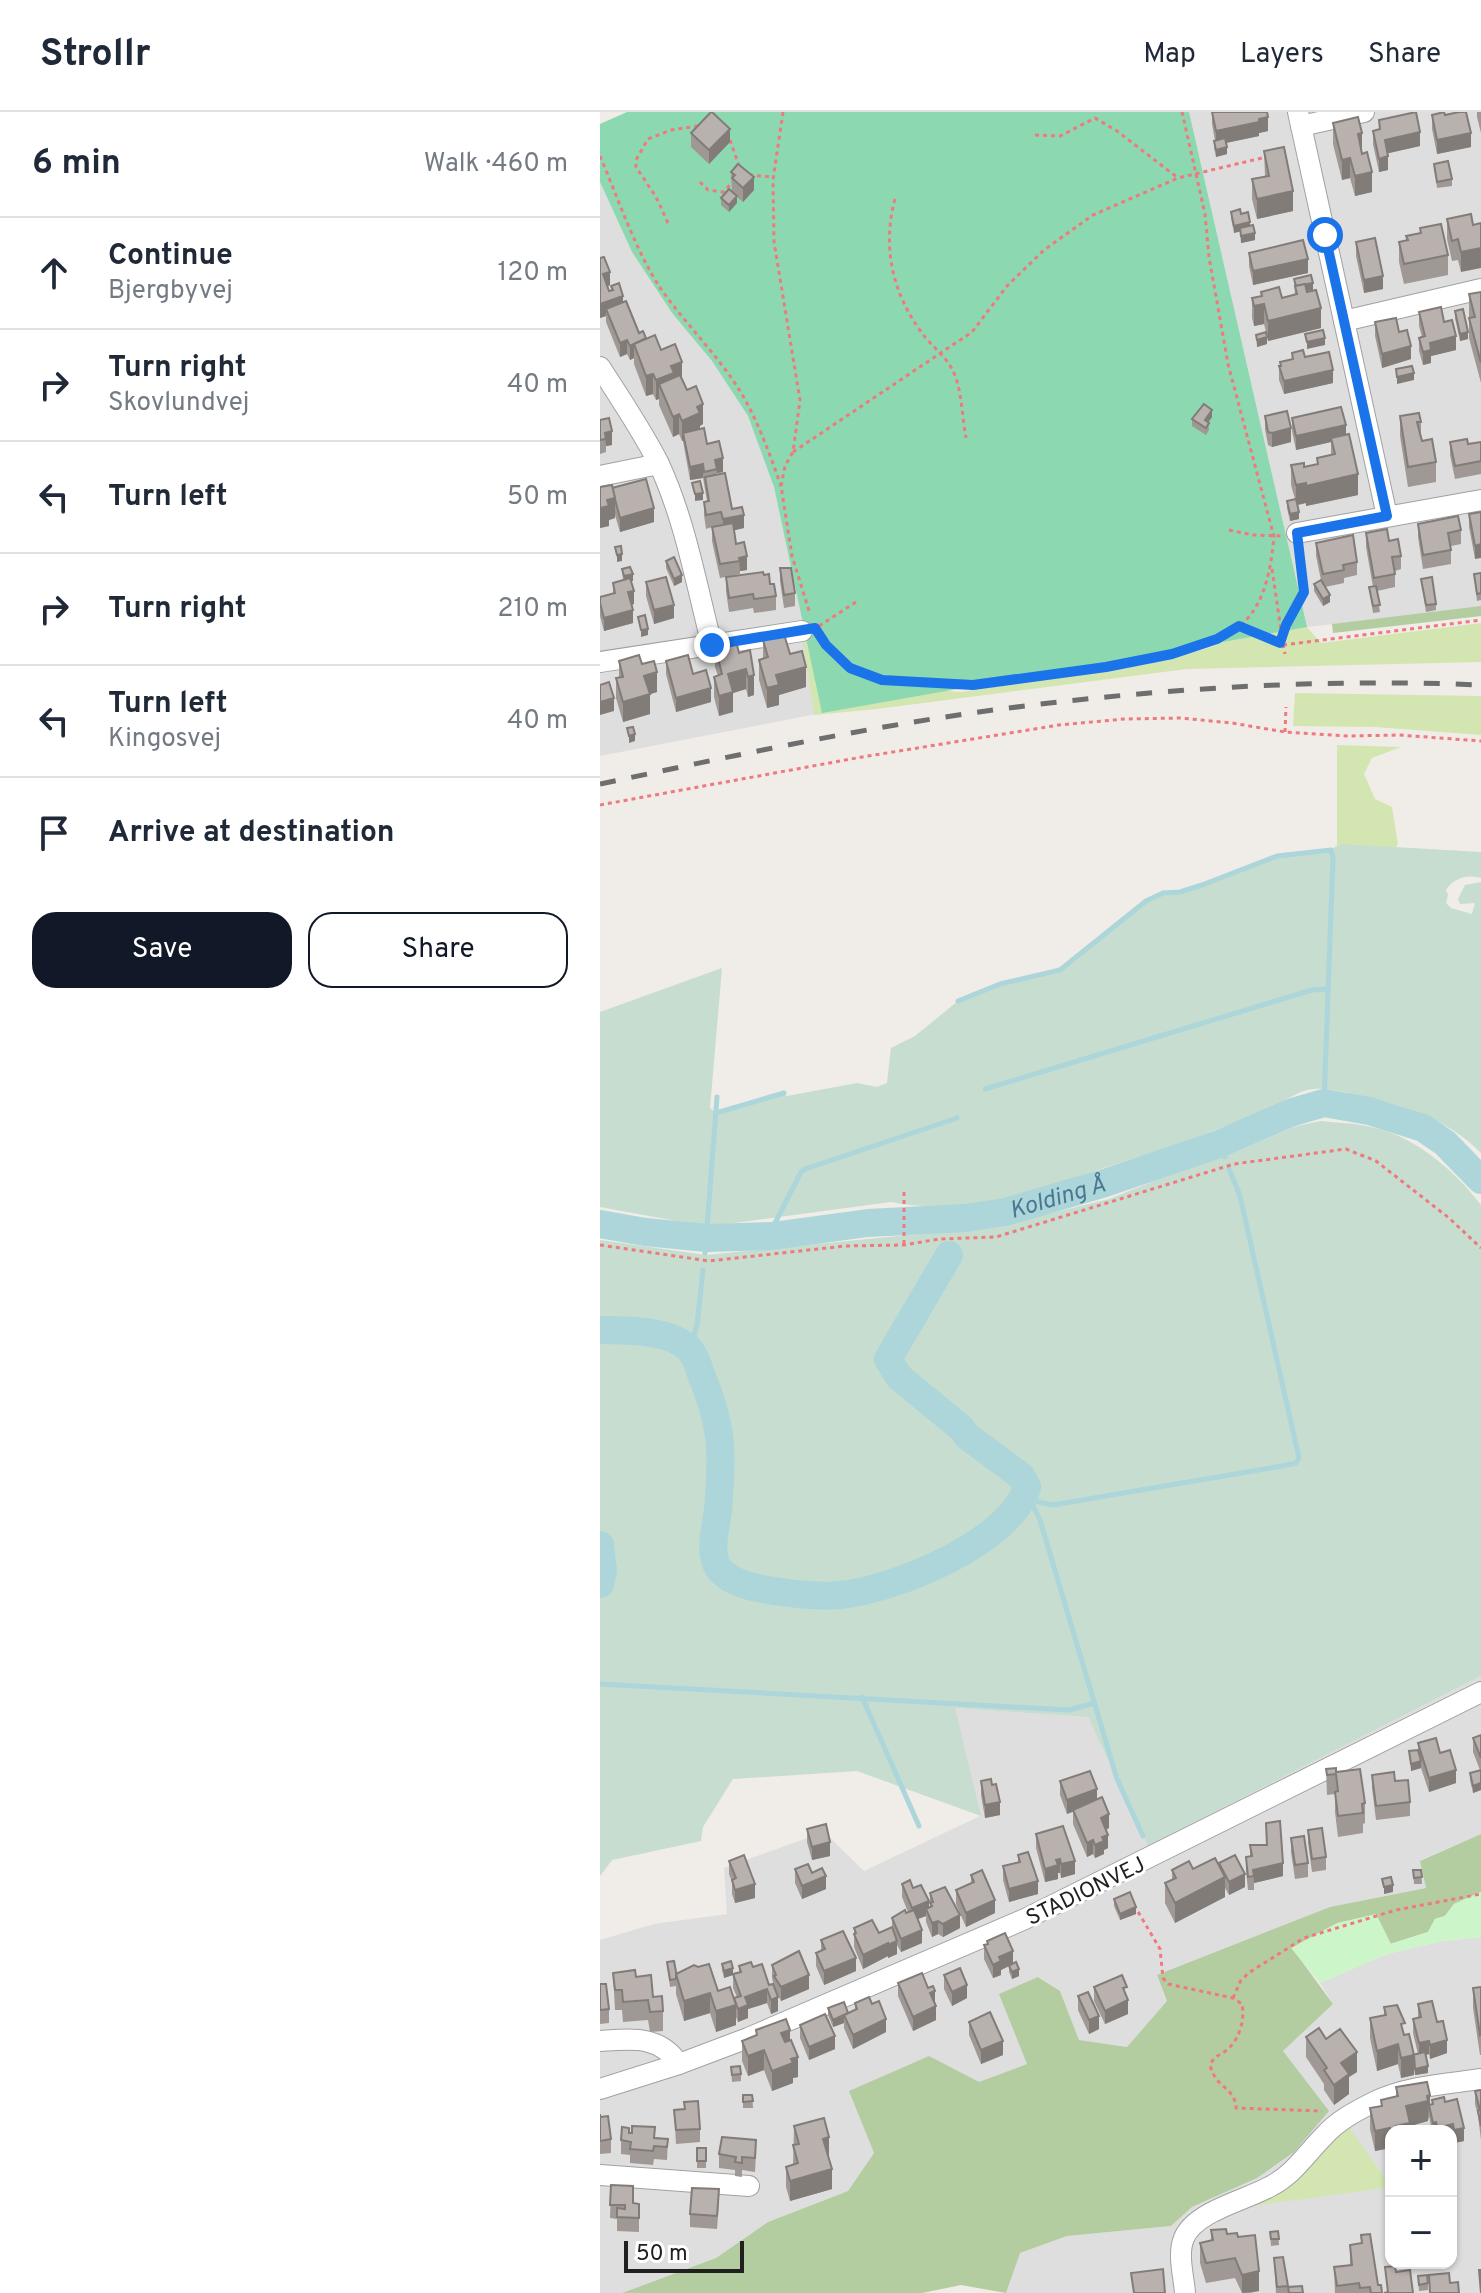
<!DOCTYPE html>
<html lang="en">
<head>
<meta charset="utf-8">
<style>
	body { margin:0; font-family:Overpass,sans-serif; background:#f2f2f3; color:#1f2937 }
	.controls { position:absolute; right:24px; bottom:24px; display:grid; overflow:hidden; border-radius:16px; box-shadow:0 2px 6px #0004 }
	.controls button { width:72px; height:72px; display:grid; place-items:center; padding:0; border:0; border-bottom:2px solid #e0e1e3; background:#fff; color:#1f2937; font:40px sans-serif }
	.scale { position:absolute; left:24px; bottom:20px; width:120px; box-sizing:border-box; padding-left:8px; border:4px solid #202020; border-top:0; font-size:22px; line-height:28px; white-space:nowrap; color:#202020; -webkit-text-stroke:6px #fff; paint-order:stroke }
	.stop { position:absolute; width:24px; height:24px; margin:-18px; border:6px solid #1a73e8; border-radius:50%; background:#fff }
	.stop.end { background:#1a73e8; border-color:#fff; box-shadow:0 2px 8px #0008 }
	.list { margin:0; padding:0; list-style:none }
	h2 { display:flex; justify-content:space-between; align-items:center; height:104px; margin:0; padding:0 32px; font-size:34px }
	h2 small { font-size:26px; font-weight:400; color:#747a83 }
	.list li { display:grid; grid-template-columns:52px 1fr auto; gap:24px; align-items:center; box-sizing:border-box; height:112px; padding:0 32px; border-top:2px solid #e0e1e3 }
	.list b { display:block; font-size:30px; white-space:nowrap }
	.list p { margin:0; font-size:26px; white-space:nowrap; color:#747a83 }
	.list em { font-size:26px; font-style:normal; color:#747a83 }
	.actions { display:flex; gap:16px; padding:24px 32px }
	.actions a { flex:1; padding:18px 0; border:2px solid #111827; border-radius:24px; text-align:center; font-size:28px; color:#111827 }
	.actions .main { background:#111827; color:#fff }
	.icon { flex:none; width:44px; height:44px; fill:none; stroke:currentColor; stroke-width:2; stroke-linecap:round; stroke-linejoin:round }
	.map { position:relative; flex:none; width:881px; height:2181px; overflow:hidden }
	header { display:flex; align-items:center; gap:48px; box-sizing:border-box; height:112px; padding:0 40px; background:#fff; border-bottom:2px solid #e0e1e3 }
	header strong { font-size:38px }
	nav { display:flex; gap:44px; margin-inline-start:auto; font-size:28px }
	main { display:flex }
	aside { flex:1; background:#fff }
	.map>svg:first-child { display:block }
	.residential { fill:#dedede; fill-rule:evenodd }
	.grass { fill:#d3e6b2 }
	.forest { fill:#b3cca0 }
	.wetland { fill:#c6ddcf }
	.park { fill:#ccf6c9 }
	.pitch { fill:#8cd8b0 }
	.lines { fill:none; stroke-linecap:round; stroke-linejoin:round }
	.stream { stroke:#acd6da; stroke-width:5 }
	.river { stroke:#acd6da; stroke-width:28 }
	.minor-casing { stroke:#a1a1a1; stroke-width:22 }
	.path { stroke:#ef7a7e; stroke-width:3; stroke-dasharray:4 4; stroke-linecap:butt }
	.minor { stroke:#fff; stroke-width:20 }
	.rail { stroke:#6e6e6e; stroke-width:5; stroke-dasharray:16 16; stroke-linecap:butt }
	.wall { fill:#9f9895 }
	.shaded-wall { fill:#827c79 }
	.building { fill:#b9b1ad; stroke:#827c79; stroke-width:2 }
	.route { stroke:#1a73e8; stroke-width:10 }
	.labels { text-anchor:middle; stroke-width:6; stroke-linejoin:round; paint-order:stroke }
	.street-label { font-size:22px; fill:#202020; stroke:#fff }
	.water-label { font-size:24px; font-style:italic; fill:#4a7892; stroke:#fff }
</style>
</head>
<body>
<header>
<strong>Strollr</strong>
<nav><a>Map</a><a>Layers</a><a>Share</a></nav>
</header>
<main>
<aside>
<h2>6 min<small>Walk · 460 m</small></h2>
<ul class="list">
<li><svg class="icon" aria-label="ahead" viewBox="0 0 24 24"><path d="M12 20V5M6 11l6-6 6 6"/></svg><div><b>Continue</b><p>Bjergbyvej</p></div><em>120 m</em></li>
<li><svg class="icon" aria-label="right" viewBox="0 0 24 24"><path d="M7 20v-9h11M14 6l5 5-5 5"/></svg><div><b>Turn right</b><p>Skovlundvej</p></div><em>40 m</em></li>
<li><svg class="icon" aria-label="left" viewBox="0 0 24 24"><path d="M17 20v-9H6M10 6l-5 5 5 5"/></svg><div><b>Turn left</b></div><em>50 m</em></li>
<li><svg class="icon" aria-label="right" viewBox="0 0 24 24"><path d="M7 20v-9h11M14 6l5 5-5 5"/></svg><div><b>Turn right</b></div><em>210 m</em></li>
<li><svg class="icon" aria-label="left" viewBox="0 0 24 24"><path d="M17 20v-9H6M10 6l-5 5 5 5"/></svg><div><b>Turn left</b><p>Kingosvej</p></div><em>40 m</em></li>
<li><svg class="icon" aria-label="arrive" viewBox="0 0 24 24"><path d="M6 21V4h12l-3 4 3 4H6"/></svg><div><b>Arrive at destination</b></div></li>
</ul>
<div class="actions"><a class="main">Save</a><a>Share</a></div>
</aside>
<div class="map">
<svg width="881" height="2181" viewBox="0 0 881 2181">
	<rect width="100%" height="100%" fill="#f0ece8"/>
	<g class="residential">
		<polygon points="589,0 881,0 881,495 707,515"/>
		<polygon points="0,70 32,140 72,201 112,249 148,304 174,375 222,601 0,644"/>
		<polygon points="881,1564 881,1722 821,1748 826,1776 730,1795 557,1864 567,1889 527,1935 479,1928 460,1879 439,1865 400,1882 427,1952 379,1971 329,1945 250,1979 274,2041 248,2079 168,2110 116,2146 22,2181 0,2181 0,1828 54,1812 127,1802 124,1756 224,1720 264,1759 380,1704 354,1596 488,1605 548,1734"/>
		<path d="M 881,1825 L 881,2181 L 406,2181 L 419,2141 L 467,2124 L 571,2114 L 592,2095 L 657,2066 L 683,1939 L 733,1892 L 720,1871 L 787,1842 L 843,1829 ZM 791,2019 L 851,2019 L 851,2151 L 791,2151 Z"/>
	</g>
	<g class="grass">
		<polygon points="688,431 707,515 721,531 881,511 881,550 587,557 277,597 214,603 203,531 207,528 220,539 287,574 361,580 574,546 614,534 651,508"/>
		<polygon points="695,581 881,584 881,623 775,615 693,614"/>
		<polygon points="737,633 801,635 772,646 764,662 775,687 792,695 798,732 774,769 737,802"/>
		<polygon points="746,2011 791,2075 638,2096"/>
	</g>
	<g class="forest">
		<polygon points="881,494 881,504 733,521 732,512"/>
		<polygon points="881,1722 881,1780 854,1792 845,1804 835,1807 828,1820 790,1832 776,1803 692,1836 733,1892 683,1939 729,1999 694,2040 657,2066 592,2095 571,2114 467,2124 420,2141 406,2181 361,2173 322,2181 22,2181 116,2146 168,2110 248,2079 274,2041 249,1979 329,1944 379,1970 427,1952 399,1882 438,1865 460,1879 479,1928 527,1935 567,1889 557,1863 730,1795 826,1776 820,1749"/>
	</g>
	<g class="wetland">
		<path d="M 742,732 L 881,740 L 881,766 C 866,762 854,766 846,778 L 848,783 L 846,791 L 851,796 L 872,802 L 875,791 L 860,792 L 858,787 L 865,773 L 881,770 L 881,1041 C 847,1006 802,993 756,983 C 743,980 728,976 714,977 C 697,978 685,990 671,997 C 658,1003 644,1007 631,1012 C 591,1028 551,1041 510,1054 C 441,1077 366,1105 291,1090 L 126,1112 L 93,1112 L 0,1095 L 0,900 L 122,856 L 110,996 L 116,1001 L 183,982 L 187,984 L 257,971 L 277,975 L 287,971 L 291,936 L 315,924 L 358,889 L 400,872 L 460,858 L 546,789 C 564,781 581,780 600,773 C 625,764 649,751 675,744 C 698,738 721,743 742,732 Z"/>
		<path d="M 721,1009 C 737,1011 755,1011 771,1015 C 815,1024 854,1058 881,1093 L 881,1564 L 548,1734 L 488,1605 L 355,1596 L 381,1704 L 257,1659 L 133,1667 L 103,1715 L 101,1729 L 12,1748 L 0,1764 L 0,1128 L 106,1143 L 399,1114 L 509,1087 L 602,1050 L 635,1040 L 697,1014 Z"/>
	</g>
	<polygon class="park" points="881,1780 881,1825 843,1829 787,1842 720,1871 691,1836 737,1811 776,1802 791,1832 828,1820 835,1807 845,1804 854,1792"/>
	<polygon class="pitch" points="27,0 589,0 707,515 222,601 174,375 148,304 112,249 72,201 32,140 0,70 0,12"/>
	<g class="lines">
		<g class="stream">
			<polyline points="358,889 400,872 460,858 546,789 563,781 580,780 602,773 677,744 731,738 733,745 724,991"/>
			<polyline points="385,977 712,878 728,877"/>
			<polyline points="116,1001 184,981"/>
			<polyline points="619,1032 625,1045"/>
			<polyline points="172,1124 175,1111 201,1060 205,1057 357,1006"/>
			<polyline points="105,1141 117,985"/>
			<polyline points="90,1238 97,1213 103,1158"/>
			<polyline points="427,1376 438,1390 453,1393 682,1354 696,1351 699,1346 640,1084 629,1057"/>
			<polyline points="426,1380 440,1408 517,1667 543,1724"/>
			<polyline points="0,1572 469,1598 495,1591"/>
			<polyline points="262,1585 319,1714"/>
		</g>
		<g class="river">
			<path id="s1" d="M 0,1112 L 45,1120 L 107,1126 L 172,1124 L 268,1111 L 365,1106 L 405,1100 L 505,1071 L 619,1032 L 693,1000 L 724,991 L 769,999 L 823,1016 L 845,1031 L 881,1068"/>
			<path d="M 0,1218 C 24,1218 62,1218 83,1232 C 94,1239 97,1250 101,1262 C 123,1316 123,1340 118,1398 C 116,1415 108,1442 119,1457 C 132,1472 155,1476 174,1479 C 196,1482 218,1485 240,1483 C 294,1478 411,1430 427,1375 L 421,1364 L 367,1324 L 361,1316 L 299,1265 L 288,1247 L 349,1143"/>
			<polyline points="0,1433 3,1459 0,1472"/>
		</g>
		<defs>
			<g id="minor">
				<polyline points="698,0 787,404"/>
				<polyline points="701,14 764,0"/>
				<polyline points="744,209 881,177"/>
				<path d="M 0,255 C 20,286 41,317 58,350 C 85,407 96,472 112,533"/>
				<polyline points="0,364 59,352"/>
				<polyline points="697,421 881,388"/>
				<polyline points="0,550 202,519"/>
				<path d="M 0,1929 C 33,1927 59,1923 79,1952"/>
				<polyline points="0,1977 79,1952 148,1926 425,1807 881,1580"/>
				<polyline points="0,2063 149,2074"/>
				<path d="M 585,2181 C 584,2165 577,2142 584,2126 C 595,2099 647,2088 671,2074 C 694,2062 706,2042 724,2024 C 737,2009 756,1999 774,1990 C 806,1974 847,1972 881,1967"/>
			</g>
		</defs>
		<use href="#minor" class="minor-casing"/>
		<g class="path">
			<polyline points="183,0 173,68 174,130 200,288 193,340 185,354 181,374 192,444 210,502"/>
			<polyline points="435,23 460,24 495,6 517,19 578,66"/>
			<polyline points="130,28 139,54"/>
			<path d="M 0,44 C 18,86 36,140 61,177 C 87,214 120,245 143,284 C 159,312 170,343 181,374"/>
			<polyline points="149,63 173,65"/>
			<polyline points="100,70 108,78 123,80 133,70"/>
			<path d="M 295,87 C 282,134 292,181 322,221 C 331,234 346,244 353,259 C 362,277 362,306 366,326"/>
			<polyline points="68,111 56,85 36,55 36,48 48,27 71,18 98,14"/>
			<polyline points="193,340 372,220 407,174 444,138 493,103 578,66 666,45"/>
			<polyline points="629,418 653,423 682,424"/>
			<polyline points="672,457 682,525"/>
			<polyline points="219,514 256,490"/>
			<polyline points="639,514 683,533 881,508"/>
			<path d="M 219,522 C 234,545 254,561 281,567 C 303,573 349,574 372,573 C 394,572 417,567 439,564 C 491,557 607,547 644,510 C 666,489 671,454 674,425 L 628,252 L 609,145 L 605,102 L 582,0"/>
			<polyline points="680,531 686,513 704,480 699,437"/>
			<polyline points="683,532 685,542"/>
			<polyline points="685,620 686,595"/>
			<polyline points="0,693 262,645 459,613 524,607 580,606 632,611 685,620 748,624 799,623 881,629"/>
			<polyline points="304,1080 304,1133"/>
			<polyline points="0,1133 109,1149 245,1134 304,1133 339,1127 396,1125 634,1052 746,1037 776,1049 849,1106 881,1136"/>
			<path d="M 534,1793 L 560,1837 L 563,1866 L 568,1872 L 633,1886 L 642,1892 C 645,1907 640,1925 629,1936 C 622,1943 614,1943 610,1953 C 616,1977 635,1975 636,1996 L 722,1999"/>
			<polyline points="633,1886 641,1868 650,1860 704,1826 796,1798 881,1782"/>
		</g>
		<use href="#minor" class="minor"/>
		<path class="rail" d="M 0,672 C 128,645 256,617 386,599 C 550,577 716,566 881,573"/>
	</g>
	<g class="wall">
		<polygon points="612,0 668,19 659,21 659,24 626,31 627,42 616,45 614,36 614,29 615,29 612,12"/>
		<polygon points="877,0 881,0 881,21 877,5"/>
		<polygon points="832,3 845,3 871,35 837,42 832,17"/>
		<polygon points="779,8 820,34 788,41 788,58 779,60 773,32 773,19 779,17"/>
		<polygon points="733,11 762,21 762,42 772,80 755,84 750,66 742,68 733,32"/>
		<polygon points="91,21 130,30 109,52 91,35"/>
		<polygon points="664,39 693,99 657,107 652,87 652,67 665,64"/>
		<polygon points="834,52 852,67 852,74 837,76"/>
		<polygon points="131,60 154,78 143,90 137,85 137,91 129,100 121,93 121,86 132,79"/>
		<polygon points="631,100 641,102 650,114 655,128 641,131 640,119 634,121 631,106"/>
		<polygon points="847,107 873,113 861,160 858,148 852,149 847,127"/>
		<polygon points="820,116 848,143 848,163 804,172 799,150 799,130 806,128 806,124 820,121"/>
		<polygon points="756,130 783,177 764,181 756,144"/>
		<polygon points="649,141 708,161 653,173 649,154"/>
		<polygon points="0,146 10,173 8,174 9,179 11,178 11,174 23,190 39,221 61,238 82,268 103,312 100,314 100,317 123,360 117,361 117,363 132,397 144,416 134,418 136,432 147,458 140,459 140,462 120,466 112,429 112,415 106,417 104,403 104,390 107,389 103,366 90,368 83,329 82,329 79,322 73,325 59,293 59,287 56,288 53,282 46,284 34,252 34,246 30,248 27,242 20,245 6,210 6,204 0,206"/>
		<polygon points="694,167 713,178 707,179 721,216 668,229 667,226 667,232 657,235 656,223 666,220 664,212 654,214 652,206 652,186 661,184 661,180 682,186 695,183"/>
		<polygon points="881,180 881,271 869,226 869,182"/>
		<polygon points="855,199 868,227 860,229 855,206"/>
		<polygon points="819,200 844,210 856,238 831,244 831,251 823,253 819,239 819,226 822,225 819,214"/>
		<polygon points="775,210 799,220 811,247 782,256 775,224"/>
		<polygon points="692,241 705,245 733,271 684,282 679,268 679,254 680,254 680,250 692,248"/>
		<polygon points="665,304 691,330 672,335 668,333 665,317"/>
		<polygon points="800,304 821,310 821,323 822,329 836,350 836,370 808,375 800,324"/>
		<polygon points="612,305 608,310 609,318 606,323 592,314 592,307"/>
		<polygon points="692,306 746,323 758,383 706,394 706,391 698,393 699,407 690,409 687,396 687,389 695,387 691,373 691,353 704,355 717,353 717,346 731,343 731,330 696,338 692,319"/>
		<polygon points="0,308 12,333 6,334 6,340 0,342"/>
		<polygon points="850,330 868,332 881,330 881,362 855,367 850,343"/>
		<polygon points="0,375 12,376 54,410 20,420 15,403 15,406 9,408 9,414 0,416"/>
		<polygon points="881,400 875,447 869,415 869,402"/>
		<polygon points="818,412 861,418 861,432 851,434 851,452 823,457 818,425"/>
		<polygon points="766,421 789,429 801,444 801,457 795,459 795,475 777,479 780,500 773,501 769,475 773,475 766,435"/>
		<polygon points="716,431 757,450 757,463 744,466 744,471 725,475 730,490 723,494 714,479 714,472 721,468 716,444"/>
		<polygon points="66,449 82,470 74,474 66,456"/>
		<polygon points="180,456 195,481 195,494 184,496 180,469"/>
		<polygon points="22,457 33,469 31,469 34,492 31,493 33,511 4,519 0,504 0,485 13,481 13,471 23,468"/>
		<polygon points="881,461 881,488 877,489 874,462"/>
		<polygon points="164,463 176,484 176,498 154,501 153,496 129,500 126,479 126,465"/>
		<polygon points="821,467 836,492 836,498 826,500"/>
		<polygon points="46,470 74,506 54,512 46,484"/>
		<polygon points="163,528 190,542 206,575 179,583 179,593 167,596 159,568 159,548 163,546"/>
		<polygon points="115,535 139,541 150,538 154,583 148,585 146,577 133,581 133,600 119,604 114,585 114,565 118,564 115,555"/>
		<polygon points="19,549 42,552 57,580 50,582 50,602 23,610 16,586 16,566 19,566"/>
		<polygon points="66,549 93,562 111,590 76,600 66,562"/>
		<polygon points="881,1623 881,1678 873,1681 870,1668 870,1661 880,1658 873,1640 873,1626"/>
		<polygon points="818,1631 840,1641 856,1671 829,1680 821,1656 811,1659 809,1639 818,1638"/>
		<polygon points="726,1657 736,1660 765,1691 765,1711 763,1712 763,1721 738,1725 735,1700 735,1682 727,1683"/>
		<polygon points="772,1663 795,1669 810,1690 810,1704 776,1708 772,1676"/>
		<polygon points="381,1669 392,1673 400,1703 385,1706 381,1683"/>
		<polygon points="460,1669 497,1687 509,1716 505,1718 508,1736 504,1738 504,1742 495,1746 493,1742 487,1745 473,1712 473,1699 467,1702 460,1683"/>
		<polygon points="666,1711 683,1764 654,1771 654,1778 648,1778 646,1758 646,1745 650,1744 650,1733 666,1733"/>
		<polygon points="207,1717 230,1744 212,1748 207,1730"/>
		<polygon points="708,1718 726,1745 726,1758 712,1760 708,1731"/>
		<polygon points="436,1722 475,1762 461,1766 460,1761 458,1761 458,1767 445,1770 436,1736"/>
		<polygon points="691,1726 708,1751 708,1765 695,1767 691,1740"/>
		<polygon points="418,1743 438,1782 409,1790 403,1768 403,1754 418,1750"/>
		<polygon points="129,1749 155,1786 135,1791 132,1782 132,1770 129,1762"/>
		<polygon points="619,1753 645,1775 629,1783 625,1776 625,1785 575,1811 565,1791 565,1771 572,1768 572,1758 593,1757"/>
		<polygon points="195,1757 212,1761 226,1777 202,1787 195,1771"/>
		<polygon points="813,1758 821,1758 822,1772 814,1772"/>
		<polygon points="371,1763 395,1801 366,1815 356,1792 356,1778 371,1771"/>
		<polygon points="302,1772 313,1776 329,1796 330,1795 330,1781 360,1816 343,1825 338,1822 332,1825 326,1810 326,1804 318,1807 322,1831 301,1840 297,1833 297,1842 288,1846 288,1844 263,1857 254,1835 254,1816 279,1821 292,1817 292,1806 308,1800 302,1785"/>
		<polygon points="514,1787 536,1802 520,1808 514,1794"/>
		<polygon points="221,1828 256,1859 224,1873 216,1854 216,1841 221,1839"/>
		<polygon points="387,1829 413,1852 419,1864 412,1867 409,1860 409,1854 401,1858 401,1863 393,1866 384,1847 384,1833 387,1832"/>
		<polygon points="67,1850 76,1862 118,1879 134,1887 137,1885 133,1876 133,1863 124,1866 122,1858 122,1852 133,1862 139,1860 139,1854 153,1855 169,1873 174,1875 172,1866 172,1853 209,1877 181,1889 176,1880 178,1899 171,1902 167,1891 148,1897 148,1906 138,1910 136,1905 136,1913 116,1920 110,1901 84,1909 76,1882 76,1874 70,1875"/>
		<polygon points="13,1861 36,1865 63,1899 63,1919 50,1920 48,1908 23,1910 22,1898 15,1898"/>
		<polygon points="344,1863 367,1886 352,1894 344,1877"/>
		<polygon points="298,1871 335,1892 336,1908 313,1919 298,1884"/>
		<polygon points="0,1872 9,1897 9,1911 0,1912"/>
		<polygon points="494,1875 527,1886 528,1902 505,1912 494,1889"/>
		<polygon points="881,1875 881,1943 880,1943 873,1896 873,1876"/>
		<polygon points="478,1884 499,1917 489,1922 478,1898"/>
		<polygon points="255,1891 272,1892 286,1920 253,1937 244,1916 244,1911 233,1915 228,1903 228,1896 248,1901 255,1898"/>
		<polygon points="818,1892 837,1910 847,1941 830,1947 829,1942 826,1943 828,1961 815,1963 814,1957 814,1963 801,1966 798,1952 777,1959 770,1926 770,1906 784,1903 784,1895 805,1923 814,1942 818,1942 813,1921 813,1907 818,1906"/>
		<polygon points="369,1910 403,1943 381,1952 369,1923"/>
		<polygon points="200,1913 235,1937 209,1948 200,1926"/>
		<polygon points="156,1918 190,1928 198,1965 193,1966 193,1971 172,1979 164,1958 148,1964 142,1949 142,1929 156,1924"/>
		<polygon points="706,1925 726,1927 757,1960 749,1965 749,1982 734,1993 724,1978 724,1972 706,1945"/>
		<polygon points="131,1955 141,1962 141,1969 132,1970"/>
		<polygon points="796,1975 830,1992 832,1992 832,1988 845,1990 864,2029 854,2031 853,2025 851,2026 851,2019 832,2019 829,2004 828,2009 810,2014 810,2019 791,2019 791,2040 790,2036 775,2039 770,2017 770,1996 781,1994 781,1988 796,1984"/>
		<polygon points="881,1978 881,2028 878,2004 875,1992 875,1979"/>
		<polygon points="143,1983 152,1983 153,1996 143,1996"/>
		<polygon points="84,1997 100,2017 100,2030 76,2032 74,1998"/>
		<polygon points="0,2002 11,2027 11,2041 0,2042"/>
		<polygon points="194,2014 229,2045 232,2077 190,2089 186,2075 186,2055 193,2053"/>
		<polygon points="29,2021 68,2027 67,2048 54,2047 53,2053 30,2051 30,2043 21,2042 21,2028"/>
		<rect x="97" y="2036" width="9" height="20"/>
		<polygon points="156,2041 155,2060 142,2058 142,2065 135,2064 135,2058 119,2056 119,2042"/>
		<polygon points="11,2073 33,2091 39,2092 39,2120 17,2119 17,2107 10,2106"/>
		<polygon points="119,2091 117,2117 90,2115 90,2102"/>
		<polygon points="611,2118 638,2125 659,2179 650,2181 642,2181 635,2166 606,2171 600,2151 600,2131 611,2128"/>
		<polygon points="678,2119 679,2133 671,2134 670,2120"/>
		<polygon points="761,2123 778,2173 782,2181 735,2181 734,2155 750,2153 750,2133 761,2131"/>
		<polygon points="674,2146 688,2175 703,2181 676,2181"/>
		<polygon points="818,2164 828,2171 828,2178 819,2179"/>
	</g>
	<g class="shaded-wall">
		<polygon points="668,5 668,19 659,21 659,24 616,33 616,19"/>
		<polygon points="130,17 130,30 109,52 109,38"/>
		<polygon points="820,20 820,34 785,42 785,28"/>
		<polygon points="762,21 762,41 758,22"/>
		<polygon points="871,21 871,35 837,42 837,28"/>
		<polygon points="627,35 627,42 616,45 616,38"/>
		<polygon points="788,44 788,58 779,60 779,47"/>
		<polygon points="750,46 750,66 742,68 742,48"/>
		<polygon points="772,60 772,80 755,84 755,64"/>
		<polygon points="154,65 154,78 143,90 143,76"/>
		<polygon points="693,79 693,99 657,107 657,87"/>
		<polygon points="137,84 137,91 129,100 129,93"/>
		<polygon points="650,110 650,117 634,121 634,114"/>
		<polygon points="655,121 655,128 641,131 641,124"/>
		<polygon points="881,136 881,156 861,160 861,140"/>
		<polygon points="708,147 708,161 653,173 653,159"/>
		<polygon points="10,160 10,173 3,176 3,162"/>
		<polygon points="783,164 783,177 764,181 764,168"/>
		<polygon points="713,171 713,178 697,181 696,175"/>
		<polygon points="23,184 23,197 6,197 6,204 0,206 0,192"/>
		<polygon points="664,192 664,212 654,214 654,194"/>
		<polygon points="721,196 721,216 668,229 668,209"/>
		<polygon points="868,220 868,227 860,229 860,222"/>
		<polygon points="856,224 856,238 831,244 831,251 823,253 823,240 830,231"/>
		<polygon points="667,225 667,232 657,235 657,228"/>
		<polygon points="725,226 725,233 707,237 707,230"/>
		<polygon points="27,228 27,242 20,245 20,231"/>
		<polygon points="34,233 34,246 30,248 30,234"/>
		<polygon points="811,234 811,247 782,256 782,242"/>
		<polygon points="82,250 82,270 59,272 59,287 56,288 56,268 71,254"/>
		<polygon points="733,258 733,271 684,282 684,269"/>
		<polygon points="814,261 814,268 797,272 797,265"/>
		<polygon points="53,262 53,282 46,284 46,264"/>
		<polygon points="103,292 103,312 100,314 100,322 83,321 83,329 82,329 82,309 97,295"/>
		<polygon points="612,298 612,305 605,315 605,308"/>
		<polygon points="79,302 79,322 73,325 73,305"/>
		<polygon points="746,313 746,326 731,326 731,330 696,338 696,324"/>
		<polygon points="691,316 691,330 672,335 672,321"/>
		<polygon points="12,319 12,333 6,334 5,321"/>
		<polygon points="123,346 123,360 117,361 115,348"/>
		<polygon points="103,352 103,366 90,368 90,355"/>
		<polygon points="758,362 758,383 706,394 706,374"/>
		<polygon points="706,371 706,391 696,393 696,373"/>
		<polygon points="103,381 103,388 95,389 95,382"/>
		<polygon points="15,386 15,406 9,408 9,414 0,416 0,396 7,388"/>
		<polygon points="54,396 54,410 20,420 20,406"/>
		<polygon points="699,400 699,407 690,409 690,402"/>
		<polygon points="144,403 144,416 123,421 123,407"/>
		<polygon points="881,432 881,446 875,447 875,434"/>
		<polygon points="22,442 22,449 17,450 17,443"/>
		<polygon points="147,444 147,458 140,459 139,446"/>
		<polygon points="33,462 33,469 24,471 24,464"/>
		<polygon points="82,463 82,470 74,474 74,467"/>
		<polygon points="34,479 34,492 28,494 28,480"/>
		<polygon points="730,483 730,490 723,494 723,487"/>
		<polygon points="74,493 74,506 54,512 54,498"/>
		<polygon points="33,498 33,511 4,519 4,506"/>
		<polygon points="48,517 48,523 41,525 41,518"/>
		<polygon points="206,555 206,575 179,583 179,593 167,596 167,576 176,563"/>
		<polygon points="146,557 146,577 133,581 133,600 119,604 119,584 128,562"/>
		<polygon points="57,560 57,580 44,584 44,564"/>
		<polygon points="154,563 154,583 148,585 148,565"/>
		<polygon points="111,576 111,590 76,600 76,586"/>
		<polygon points="50,582 50,602 23,610 23,590"/>
		<polygon points="14,586 14,599 0,603 0,590"/>
		<polygon points="35,622 35,629 29,631 29,624"/>
		<polygon points="821,1649 821,1656 811,1659 811,1652"/>
		<polygon points="856,1658 856,1671 829,1680 829,1666"/>
		<polygon points="881,1671 881,1678 873,1681 873,1674"/>
		<polygon points="497,1677 497,1691 467,1702 467,1688"/>
		<polygon points="400,1690 400,1703 385,1706 385,1693"/>
		<polygon points="509,1702 509,1716 501,1720 501,1706"/>
		<polygon points="508,1723 508,1736 504,1738 504,1742 495,1746 495,1733 502,1725"/>
		<polygon points="493,1728 493,1742 487,1745 487,1731"/>
		<polygon points="230,1730 230,1744 212,1748 212,1735"/>
		<polygon points="460,1747 460,1761 458,1761 458,1767 445,1770 445,1757 456,1748"/>
		<polygon points="475,1749 475,1762 461,1766 461,1752"/>
		<polygon points="683,1751 683,1764 654,1771 653,1758"/>
		<polygon points="645,1762 645,1775 629,1783 629,1770"/>
		<polygon points="226,1764 226,1777 202,1787 202,1774"/>
		<polygon points="625,1765 625,1785 575,1811 575,1791"/>
		<polygon points="438,1769 438,1782 409,1790 409,1777"/>
		<polygon points="155,1772 155,1786 135,1791 135,1778"/>
		<polygon points="793,1773 793,1780 784,1782 784,1775"/>
		<polygon points="395,1788 395,1801 366,1815 366,1801"/>
		<polygon points="329,1789 329,1803 326,1797 326,1804 312,1809 312,1796"/>
		<polygon points="536,1795 536,1802 520,1808 520,1802"/>
		<polygon points="360,1803 360,1816 343,1825 343,1812"/>
		<polygon points="338,1809 338,1822 332,1825 332,1811"/>
		<polygon points="322,1818 322,1831 301,1840 301,1827"/>
		<polygon points="297,1829 297,1842 288,1846 288,1833"/>
		<polygon points="288,1831 288,1844 263,1857 263,1843"/>
		<polygon points="413,1839 413,1852 401,1858 401,1863 393,1866 393,1853 399,1845"/>
		<polygon points="256,1846 256,1859 224,1873 224,1859"/>
		<polygon points="133,1856 133,1863 124,1866 124,1859"/>
		<polygon points="419,1857 419,1864 412,1867 412,1860"/>
		<polygon points="209,1863 209,1877 181,1889 181,1875"/>
		<polygon points="367,1873 367,1886 352,1894 352,1880"/>
		<polygon points="167,1877 167,1891 148,1897 148,1906 138,1910 138,1897 145,1885"/>
		<polygon points="335,1879 335,1892 330,1881"/>
		<polygon points="110,1881 110,1901 84,1909 84,1889"/>
		<polygon points="178,1885 178,1899 171,1902 171,1888"/>
		<polygon points="528,1888 528,1902 505,1912 505,1899"/>
		<polygon points="136,1893 136,1913 116,1920 116,1899"/>
		<polygon points="336,1894 336,1908 313,1919 313,1905"/>
		<polygon points="244,1904 244,1911 233,1915 233,1908"/>
		<polygon points="499,1904 499,1917 489,1922 489,1908"/>
		<polygon points="286,1907 286,1920 253,1937 253,1923"/>
		<polygon points="190,1918 190,1938 181,1941 181,1921"/>
		<polygon points="235,1924 235,1937 209,1948 209,1935"/>
		<polygon points="847,1928 847,1941 830,1947 830,1933"/>
		<polygon points="403,1929 403,1943 381,1952 381,1938"/>
		<polygon points="829,1929 829,1942 819,1945 819,1931"/>
		<polygon points="798,1932 798,1952 777,1959 777,1939"/>
		<polygon points="164,1938 164,1958 148,1964 148,1944"/>
		<polygon points="757,1940 757,1960 749,1965 749,1982 734,1993 734,1973 741,1951"/>
		<polygon points="814,1943 814,1963 801,1966 801,1946"/>
		<polygon points="198,1945 198,1965 193,1966 193,1971 172,1979 172,1959"/>
		<polygon points="828,1954 828,1961 815,1963 815,1957"/>
		<polygon points="830,1983 830,1999 829,1993 828,2009 810,2014 810,2019 796,2019 796,2014 806,1994"/>
		<polygon points="836,2010 836,2019 833,2019 833,2011"/>
		<polygon points="853,2012 853,2025 851,2026 851,2019 846,2019 845,2014"/>
		<polygon points="790,2016 790,2036 775,2039 775,2019"/>
		<polygon points="864,2016 864,2029 854,2031 854,2018"/>
		<polygon points="229,2025 229,2045 223,2047 223,2027"/>
		<polygon points="232,2057 232,2077 190,2089 190,2069"/>
		<polygon points="659,2159 659,2179 642,2181 642,2163"/>
	</g>
	<g class="building">
		<polygon points="111,0 112,0 130,17 109,38 91,21"/>
		<polygon points="612,0 667,0 668,5 659,7 659,10 616,19"/>
		<polygon points="816,0 820,20 785,28 788,44 779,47 773,19 780,17 779,8"/>
		<polygon points="844,0 845,3 859,0 866,0 871,21 837,28 832,3"/>
		<polygon points="758,5 762,21 758,22 762,42 767,40 772,60 755,64 750,46 742,48 733,11"/>
		<polygon points="625,26 627,35 616,38 614,29"/>
		<polygon points="684,35 693,79 657,87 652,67 669,64 664,39"/>
		<polygon points="848,49 852,67 837,70 834,52"/>
		<polygon points="138,52 154,65 143,76 132,66 135,63 131,60"/>
		<polygon points="129,77 137,84 129,93 121,86"/>
		<polygon points="640,97 641,102 648,100 650,110 634,114 631,100"/>
		<polygon points="871,102 873,113 881,111 881,136 861,140 858,127 852,129 847,107"/>
		<polygon points="841,112 848,143 804,152 799,130 808,128 806,124 821,121 820,116"/>
		<polygon points="653,113 655,121 641,124 640,116"/>
		<polygon points="775,126 783,164 764,168 756,130"/>
		<polygon points="703,128 708,147 653,159 649,141"/>
		<polygon points="4,145 10,160 3,162 9,179 13,178 11,174 19,171 23,184 0,192 0,146"/>
		<polygon points="711,163 713,171 696,174 694,167"/>
		<polygon points="705,172 707,180 716,178 721,196 668,209 664,192 654,194 652,186 662,184 661,180 679,175 682,186 697,182 695,174"/>
		<polygon points="881,180 881,251 869,206 875,205 869,182"/>
		<polygon points="26,189 39,221 43,219 46,226 30,234 27,228 20,231 6,197"/>
		<polygon points="841,195 844,210 852,208 856,224 830,231 831,238 823,240 819,226 825,224 819,200"/>
		<polygon points="863,197 868,220 860,222 855,199"/>
		<polygon points="796,206 799,220 807,218 811,234 782,242 775,210"/>
		<polygon points="723,218 725,226 707,230 705,222"/>
		<polygon points="666,220 667,225 657,228 656,223"/>
		<polygon points="55,223 61,238 75,232 82,250 71,254 74,261 56,268 53,262 46,264 34,232"/>
		<polygon points="703,238 705,245 729,240 733,258 684,269 679,254 681,254 680,250 693,247 692,241"/>
		<polygon points="812,254 814,261 797,265 796,257"/>
		<polygon points="80,263 87,278 96,274 103,292 97,295 100,301 82,309 79,302 73,305 59,272"/>
		<polygon points="604,292 612,298 605,308 609,311 606,316 592,307"/>
		<polygon points="741,295 746,313 696,324 692,306"/>
		<polygon points="687,299 691,316 672,321 668,320 665,304"/>
		<polygon points="819,301 821,310 817,310 822,329 832,327 836,350 808,355 800,304"/>
		<polygon points="9,306 12,319 5,321 6,327 0,328 0,308"/>
		<polygon points="104,316 107,332 119,329 123,346 115,348 117,357 104,360 103,352 90,355 83,321"/>
		<polygon points="749,322 758,362 706,374 706,371 696,373 691,353 704,351 704,355 718,352 717,346 735,342 731,326"/>
		<polygon points="867,327 868,332 881,330 881,349 855,354 850,330"/>
		<polygon points="125,361 132,397 142,395 144,403 123,407 121,400 106,403 104,390 109,389 105,365"/>
		<polygon points="46,367 54,396 20,406 12,376"/>
		<polygon points="100,369 103,381 95,382 92,371"/>
		<polygon points="12,373 15,386 7,388 9,394 0,396 0,375"/>
		<polygon points="696,387 699,400 690,402 687,389"/>
		<polygon points="881,400 881,432 875,434 869,402"/>
		<polygon points="858,404 861,418 848,421 851,438 823,443 818,412"/>
		<polygon points="133,411 136,432 144,430 147,444 139,446 140,449 120,452 112,415"/>
		<polygon points="787,417 789,429 798,427 801,444 792,445 795,462 774,466 766,421"/>
		<polygon points="753,423 757,450 743,453 744,458 723,462 716,431"/>
		<polygon points="21,434 22,442 17,443 15,435"/>
		<polygon points="74,445 82,463 74,467 66,449"/>
		<polygon points="30,455 33,462 24,464 22,457"/>
		<polygon points="180,456 191,456 195,481 184,483"/>
		<polygon points="163,460 164,463 169,462 170,472 174,472 176,484 154,487 153,482 129,486 126,465"/>
		<polygon points="881,461 881,481 877,482 874,462"/>
		<polygon points="66,465 74,493 54,498 46,470"/>
		<polygon points="832,465 836,492 826,493 821,467"/>
		<polygon points="30,466 34,479 28,480 33,498 4,506 0,491 0,485 15,481 13,471"/>
		<polygon points="721,468 730,483 723,487 714,472"/>
		<polygon points="776,474 780,493 773,494 769,475"/>
		<polygon points="45,503 48,517 41,518 38,505"/>
		<polygon points="184,522 190,542 202,539 206,555 176,563 179,573 167,576 159,548 168,545 163,528"/>
		<polygon points="136,529 139,541 150,538 154,563 148,565 146,557 128,562 133,580 119,584 114,565 122,562 115,535"/>
		<polygon points="39,543 42,552 54,549 57,560 44,564 50,582 23,590 16,566 23,565 19,549"/>
		<polygon points="88,543 93,562 106,558 111,576 76,586 66,549"/>
		<polygon points="9,570 14,586 0,590 0,573"/>
		<polygon points="33,615 35,622 29,624 27,616"/>
		<polygon points="881,1623 881,1646 873,1626"/>
		<polygon points="836,1626 840,1641 850,1638 856,1658 829,1666 818,1631"/>
		<polygon points="818,1638 821,1649 811,1652 809,1639"/>
		<polygon points="736,1656 736,1660 760,1657 765,1691 762,1692 763,1701 738,1704 735,1680 738,1679 736,1662 727,1663 726,1657"/>
		<polygon points="881,1658 881,1671 873,1674 870,1661"/>
		<polygon points="490,1659 497,1677 467,1688 460,1669"/>
		<polygon points="794,1660 795,1669 808,1668 810,1690 776,1694 772,1663"/>
		<polygon points="391,1667 392,1673 396,1672 400,1690 385,1693 381,1669"/>
		<polygon points="502,1685 509,1702 501,1706 508,1723 502,1725 504,1729 495,1733 493,1728 487,1731 473,1698"/>
		<polygon points="680,1709 683,1751 653,1758 654,1764 648,1765 646,1745 652,1744 650,1733 667,1733 666,1711"/>
		<polygon points="226,1712 230,1730 212,1735 207,1717"/>
		<polygon points="463,1714 475,1749 461,1752 460,1747 456,1748 458,1753 445,1757 436,1722"/>
		<polygon points="722,1716 726,1745 712,1747 708,1718"/>
		<polygon points="704,1724 708,1751 695,1753 691,1726"/>
		<polygon points="428,1740 438,1769 409,1777 403,1754 420,1750 418,1743"/>
		<polygon points="144,1743 155,1772 135,1778 132,1768 136,1766 129,1749"/>
		<polygon points="635,1743 645,1762 629,1770 619,1751"/>
		<polygon points="615,1746 625,1765 575,1791 565,1771 576,1766 572,1758 589,1749 593,1757"/>
		<polygon points="208,1752 212,1761 222,1756 226,1764 202,1774 195,1757"/>
		<polygon points="382,1758 395,1788 366,1801 356,1778 374,1770 371,1763"/>
		<polygon points="813,1758 821,1758 822,1765 814,1766"/>
		<polygon points="791,1765 793,1773 784,1775 782,1767"/>
		<polygon points="310,1768 313,1776 321,1773 329,1789 312,1796 302,1772"/>
		<polygon points="345,1775 360,1803 343,1812 338,1809 332,1811 326,1797 332,1794 330,1791 333,1790 330,1781"/>
		<polygon points="530,1780 536,1795 520,1802 514,1787"/>
		<polygon points="305,1798 306,1801 314,1798 322,1818 301,1827 292,1806"/>
		<polygon points="272,1808 279,1821 292,1815 297,1829 288,1833 288,1831 263,1843 254,1822 256,1821 254,1816"/>
		<polygon points="243,1819 256,1846 224,1859 216,1841 225,1837 221,1828"/>
		<polygon points="405,1821 413,1839 399,1845 401,1849 393,1853 384,1833 388,1832 387,1829"/>
		<polygon points="199,1839 209,1863 181,1875 174,1864 176,1863 172,1853"/>
		<polygon points="74,1849 77,1865 76,1862 76,1867 70,1868 67,1850"/>
		<polygon points="131,1849 133,1856 124,1859 122,1852"/>
		<polygon points="151,1850 153,1855 162,1852 169,1873 173,1872 178,1885 171,1888 167,1877 145,1885 148,1893 138,1897 134,1886 141,1884 133,1862 141,1860 139,1854"/>
		<polygon points="416,1850 419,1857 412,1860 409,1854"/>
		<polygon points="109,1852 118,1879 130,1875 136,1893 116,1899 110,1881 84,1889 76,1862 94,1853 98,1855"/>
		<polygon points="360,1856 367,1873 352,1880 344,1863"/>
		<polygon points="35,1858 36,1865 51,1863 53,1885 62,1884 63,1899 50,1900 48,1888 23,1890 22,1878 15,1878 13,1861"/>
		<polygon points="322,1861 328,1876 333,1874 335,1879 330,1881 336,1894 313,1905 298,1871"/>
		<polygon points="522,1863 527,1875 523,1876 528,1888 505,1899 494,1875"/>
		<polygon points="0,1872 6,1872 9,1897 0,1898"/>
		<polygon points="881,1875 881,1922 880,1923 873,1876"/>
		<polygon points="488,1880 499,1904 489,1908 478,1884"/>
		<polygon points="269,1885 272,1892 279,1889 286,1907 253,1923 244,1903 257,1897 255,1891"/>
		<polygon points="832,1889 837,1910 843,1909 847,1928 830,1933 829,1929 819,1931 813,1907 821,1905 818,1892"/>
		<polygon points="244,1890 248,1901 233,1908 228,1896"/>
		<polygon points="797,1893 805,1911 801,1912 804,1923 809,1922 814,1943 801,1946 798,1932 777,1939 770,1906 786,1903 784,1895"/>
		<polygon points="390,1900 403,1929 381,1938 369,1910"/>
		<polygon points="225,1902 235,1924 209,1935 200,1913"/>
		<polygon points="186,1907 190,1918 181,1921 185,1930 191,1928 198,1945 191,1947 193,1951 172,1959 164,1938 148,1944 142,1929 157,1923 156,1918"/>
		<polygon points="719,1916 726,1927 740,1917 757,1940 741,1951 749,1962 734,1973 724,1958 727,1956 706,1925"/>
		<polygon points="825,1940 828,1954 815,1957 814,1943 812,1943"/>
		<polygon points="140,1954 141,1962 132,1963 131,1955"/>
		<polygon points="827,1970 830,1983 827,1984 828,1989 806,1994 810,2011 796,2014 797,2019 791,2019 791,2020 790,2016 775,2019 770,1996 782,1994 781,1988 798,1984 796,1975"/>
		<polygon points="881,1978 881,2014 878,1999 880,1998 875,1979"/>
		<polygon points="143,1983 152,1983 153,1989 143,1990"/>
		<polygon points="844,1985 845,1990 857,1987 864,2016 854,2018 853,2012 845,2014 846,2016 838,2018 836,2010 833,2011 829,1993 833,1992 832,1988"/>
		<polygon points="98,1989 100,2017 76,2018 74,1998 85,1997 84,1990"/>
		<polygon points="0,2002 0,2005 8,2004 11,2027 0,2029"/>
		<polygon points="224,2006 229,2025 223,2027 232,2057 190,2069 186,2055 198,2051 193,2033 199,2032 194,2014"/>
		<polygon points="32,2014 55,2015 54,2026 68,2027 67,2035 54,2034 53,2039 30,2037 31,2030 21,2028 22,2015 29,2016 29,2021 32,2021"/>
		<polygon points="122,2025 156,2028 155,2046 142,2045 142,2051 135,2050 136,2045 119,2042"/>
		<rect x="97" y="2036" width="9" height="13"/>
		<polygon points="11,2073 33,2074 33,2091 39,2092 39,2106 17,2105 17,2096 25,2097 25,2093 10,2093"/>
		<polygon points="92,2076 119,2077 117,2104 90,2102"/>
		<polygon points="626,2117 627,2122 637,2121 638,2125 655,2123 659,2159 642,2163 635,2146 606,2151 600,2131 613,2128 611,2118"/>
		<polygon points="678,2119 679,2127 671,2127 670,2120"/>
		<polygon points="770,2122 778,2173 781,2173 782,2181 771,2181 770,2175 760,2176 759,2171 737,2174 734,2155 752,2153 750,2133 762,2131 761,2123"/>
		<polygon points="683,2145 688,2174 677,2175 674,2146"/>
		<polygon points="795,2154 796,2160 810,2158 813,2181 784,2181 788,2180 785,2155"/>
		<polygon points="563,2157 565,2181 534,2181 531,2161"/>
		<polygon points="879,2158 881,2158 881,2181"/>
		<polygon points="849,2161 850,2171 858,2170 859,2181 830,2181 829,2163"/>
		<polygon points="827,2163 828,2171 819,2173 818,2164"/>
		<polygon points="702,2174 703,2181 689,2181 688,2175"/>
	</g>
	<g class="lines">
		<polyline class="route" points="112,533 215,516 226,533 250,556 282,568 373,573 506,555 572,542 617,527 639,514 680,531 686,513 704,480 697,421 787,404 725,123"/>
	</g>
	<g class="labels">
		<g class="street-label">
			<text transform="translate(485 1778) rotate(-26)" y="8">STADIONVEJ</text>
		</g>
		<g class="water-label">
			<text dy="8" stroke="none"><textPath href="#s1" startOffset="462">Kolding Å</textPath></text>
		</g>
	</g>
</svg>
<div class="controls">
<button>+</button>
<button>−</button>
</div>
<div class="scale">50 m</div>
<div class="stop" style="left:725px;top:123px"></div>
<div class="stop end" style="left:112px;top:533px"></div>
</div>
</main>
</body>
</html>
